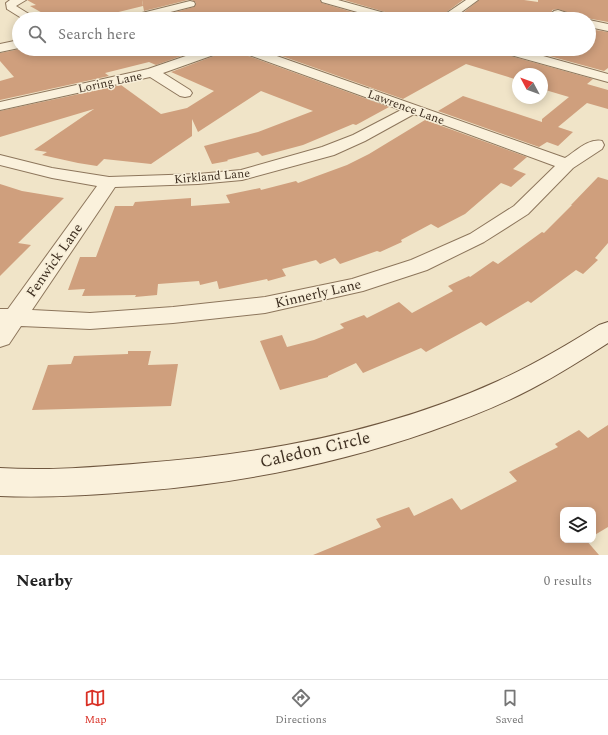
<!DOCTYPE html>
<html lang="en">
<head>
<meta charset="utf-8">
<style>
	body { margin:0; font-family:Spectral,serif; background:#f6f6f6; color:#222 }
	.controls { position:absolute; right:12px; bottom:12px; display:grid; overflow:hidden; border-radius:8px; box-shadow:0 2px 10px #0003 }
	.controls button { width:36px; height:36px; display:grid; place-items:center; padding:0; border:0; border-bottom:1px solid #e0e0e0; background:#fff; color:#222; font:20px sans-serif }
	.compass { position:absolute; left:512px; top:68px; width:36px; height:36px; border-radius:50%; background:#fff; box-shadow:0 2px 10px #0003; rotate:311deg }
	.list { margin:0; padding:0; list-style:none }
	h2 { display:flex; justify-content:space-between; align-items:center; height:52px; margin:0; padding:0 16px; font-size:17px }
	h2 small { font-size:13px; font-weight:400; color:#767676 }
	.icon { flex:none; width:22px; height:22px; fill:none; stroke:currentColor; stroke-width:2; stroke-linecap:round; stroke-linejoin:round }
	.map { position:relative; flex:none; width:608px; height:555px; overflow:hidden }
	.search { position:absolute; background:#fff; box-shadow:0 2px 10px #0003; left:12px; right:12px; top:12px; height:44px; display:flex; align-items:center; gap:10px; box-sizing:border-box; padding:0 14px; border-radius:22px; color:#767676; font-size:15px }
	.sheet { height:124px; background:#fff }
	nav { display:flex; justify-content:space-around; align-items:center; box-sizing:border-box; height:56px; border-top:1px solid #e0e0e0; background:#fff; font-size:11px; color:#767676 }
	nav a { display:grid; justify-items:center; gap:2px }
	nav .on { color:#d93025 }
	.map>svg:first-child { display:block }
	.building { fill:#cf9f7d }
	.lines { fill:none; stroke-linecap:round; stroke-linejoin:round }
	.street-casing { stroke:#8d765c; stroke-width:2 }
	.secondary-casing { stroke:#6f573f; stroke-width:2 }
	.street { fill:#faf1dc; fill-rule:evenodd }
	.secondary { fill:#faf1dc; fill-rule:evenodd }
	.labels { text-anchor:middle; stroke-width:3; stroke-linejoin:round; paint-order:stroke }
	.far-street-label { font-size:12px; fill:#3d2e20; stroke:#f7eed8 }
	.street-label { font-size:14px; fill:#3d2e20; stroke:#f7eed8 }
	.near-street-label { font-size:17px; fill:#3d2e20; stroke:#f7eed8 }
</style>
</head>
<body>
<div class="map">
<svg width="608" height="555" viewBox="0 0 608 555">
	<rect width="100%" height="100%" fill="#f0e4c8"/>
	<g class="building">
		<polygon points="27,0 142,0 143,6 90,19 53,19 30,6 36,5"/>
		<polygon points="142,0 188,0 144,11"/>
		<polygon points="192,0 320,0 322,3 376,19 149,19 194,7 196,3"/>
		<polygon points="344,0 463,0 437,19 402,19 399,16"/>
		<polygon points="479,0 524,0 538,2 538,0 608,0 608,22 581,17 558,9 552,10 551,19 455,19"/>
		<polygon points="589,29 608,32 608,68 604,71 524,49 589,49"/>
		<polygon points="20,49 201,49 156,65 149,62 105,73 109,76 0,100 0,81 14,77 0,61 0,53"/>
		<polygon points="225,49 238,49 240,53 389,107 356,125 353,124 303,145 262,156 258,152 227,160 228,161 212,164 204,146 258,132 313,111 261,91 198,132 192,119 192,136 151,164 104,159 97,166 78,163 42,155 47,152 34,150 94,109 0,137 0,111 121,85 161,114 187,108 214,91 171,72 222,53"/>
		<polygon points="262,49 497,49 500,53 593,79 587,84 608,90 608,109 587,103 558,127 573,132 558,146 547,142 539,147 438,111 463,96 542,122 542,119 569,97 542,89 542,74 518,74 518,80 466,64 403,99"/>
		<polygon points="425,120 527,157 513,169 526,174 511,187 501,183 465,214 438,228 431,224 401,240 402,242 380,252 377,251 340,264 335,258 320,264 316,260 282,269 286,276 268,281 267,279 219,289 217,281 200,285 199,281 158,284 157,295 135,297 136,295 82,296 85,289 68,290 80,257 96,257 115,206 133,206 135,202 191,198 191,206 230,203 226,195 260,188 261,190 296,181 298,183 347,165 369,154"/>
		<polygon points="598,177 608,180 608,243 595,258 598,260 583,274 576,270 531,303 528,301 486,326 481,322 426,352 421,348 363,373 356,363 328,376 328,377 280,390 260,341 282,335 287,347 314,340 344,328 340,324 364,315 367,318 399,302 412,313 453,291 448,286 469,276 470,277 493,261 498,264 542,232 544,233 572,205 571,205"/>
		<polygon points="0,184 22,191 64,198 18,243 31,245 0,276"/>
		<polygon points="128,351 151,351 148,365 178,364 171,406 32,410 48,365 71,364 74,356 128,354"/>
		<polygon points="608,425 608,527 593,536 593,510 563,510 563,540 586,540 599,555 313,555 381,527 376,519 409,507 414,516 452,498 461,510 517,481 509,472 558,447 555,444 579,430 588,438"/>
	</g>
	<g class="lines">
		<defs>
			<g id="street">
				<polygon points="10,0 26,0 16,6 37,19 23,19 7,9 6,3"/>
				<polygon points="321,0 338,0 399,17 401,19 382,19 322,2"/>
				<polygon points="466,0 478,0 452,19 438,19"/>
				<polygon points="190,1 194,2 195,4 194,6 143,19 124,19 126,17"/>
				<path d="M 558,10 L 579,17 L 581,19 C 571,19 559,21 552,13 L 554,11 Z"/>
				<polygon points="589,20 608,24 608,31 589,27"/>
				<polygon points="19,40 19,48 0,52 0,44"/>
				<polygon points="206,49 224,49 222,52 163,73 190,90 192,93 190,96 185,97 180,96 150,77 0,110 0,102 148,69"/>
				<path d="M 239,49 L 257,49 L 565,158 C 576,151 589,138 602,141 L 604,145 L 602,149 L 573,168 L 528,214 L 484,242 L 427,270 L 363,291 L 265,313 L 173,323 L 90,329 L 21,326 L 9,344 L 0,347 L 0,309 L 8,309 L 97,186 L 52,178 L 0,165 L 0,155 L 52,168 L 109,177 L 198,174 L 241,170 L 322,147 L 353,135 L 401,110 L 241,52 ZM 414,114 L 555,166 L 514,206 L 470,234 L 411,260 L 352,279 L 265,297 L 173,307 L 90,313 L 32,310 L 115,187 L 198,184 L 242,180 L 334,155 L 365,141 Z"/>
				<polygon points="498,49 518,49 608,74 608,82 500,52"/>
			</g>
			<path id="secondary" d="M 608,322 L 608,343 C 583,359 558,375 531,389 C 499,406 465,419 431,431 C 337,464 240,483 141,491 C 94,495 47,498 0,496 L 0,468 C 48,471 97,467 144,463 C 265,454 388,431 498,381 C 533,365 567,345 599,325 Z"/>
		</defs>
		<use href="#street" class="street-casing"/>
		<use href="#secondary" class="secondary-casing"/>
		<use href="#street" class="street"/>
		<use href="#secondary" class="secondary"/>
	</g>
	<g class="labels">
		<g class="far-street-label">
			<text transform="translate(110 82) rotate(-12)" y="4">Loring Lane</text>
			<text transform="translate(406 107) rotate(20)" y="4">Lawrence Lane</text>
			<text transform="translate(212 176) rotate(-5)" y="4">Kirkland Lane</text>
		</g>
		<g class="street-label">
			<text transform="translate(54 260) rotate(-55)" y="5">Fenwick Lane</text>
			<text transform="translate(318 293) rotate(-13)" y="5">Kinnerly Lane</text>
		</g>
		<g class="near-street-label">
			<text transform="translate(315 449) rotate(-13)" y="6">Caledon Circle</text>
		</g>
	</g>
</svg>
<div class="controls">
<button><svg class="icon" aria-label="layers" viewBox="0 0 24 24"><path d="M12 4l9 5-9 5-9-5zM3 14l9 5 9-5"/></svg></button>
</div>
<svg class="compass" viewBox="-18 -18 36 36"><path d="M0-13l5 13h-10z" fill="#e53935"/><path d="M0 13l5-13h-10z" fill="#767676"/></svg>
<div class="search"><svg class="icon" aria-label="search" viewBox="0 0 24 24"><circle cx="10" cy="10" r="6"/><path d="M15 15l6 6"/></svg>Search here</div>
</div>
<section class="sheet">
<h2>Nearby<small>0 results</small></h2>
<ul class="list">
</ul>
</section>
<nav>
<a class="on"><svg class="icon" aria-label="map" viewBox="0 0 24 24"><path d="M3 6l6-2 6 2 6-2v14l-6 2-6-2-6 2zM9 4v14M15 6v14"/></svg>Map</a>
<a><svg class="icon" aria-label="directions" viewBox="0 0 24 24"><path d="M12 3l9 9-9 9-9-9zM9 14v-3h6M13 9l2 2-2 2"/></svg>Directions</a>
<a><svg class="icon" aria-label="saved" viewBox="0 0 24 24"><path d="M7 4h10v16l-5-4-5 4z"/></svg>Saved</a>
</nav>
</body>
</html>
